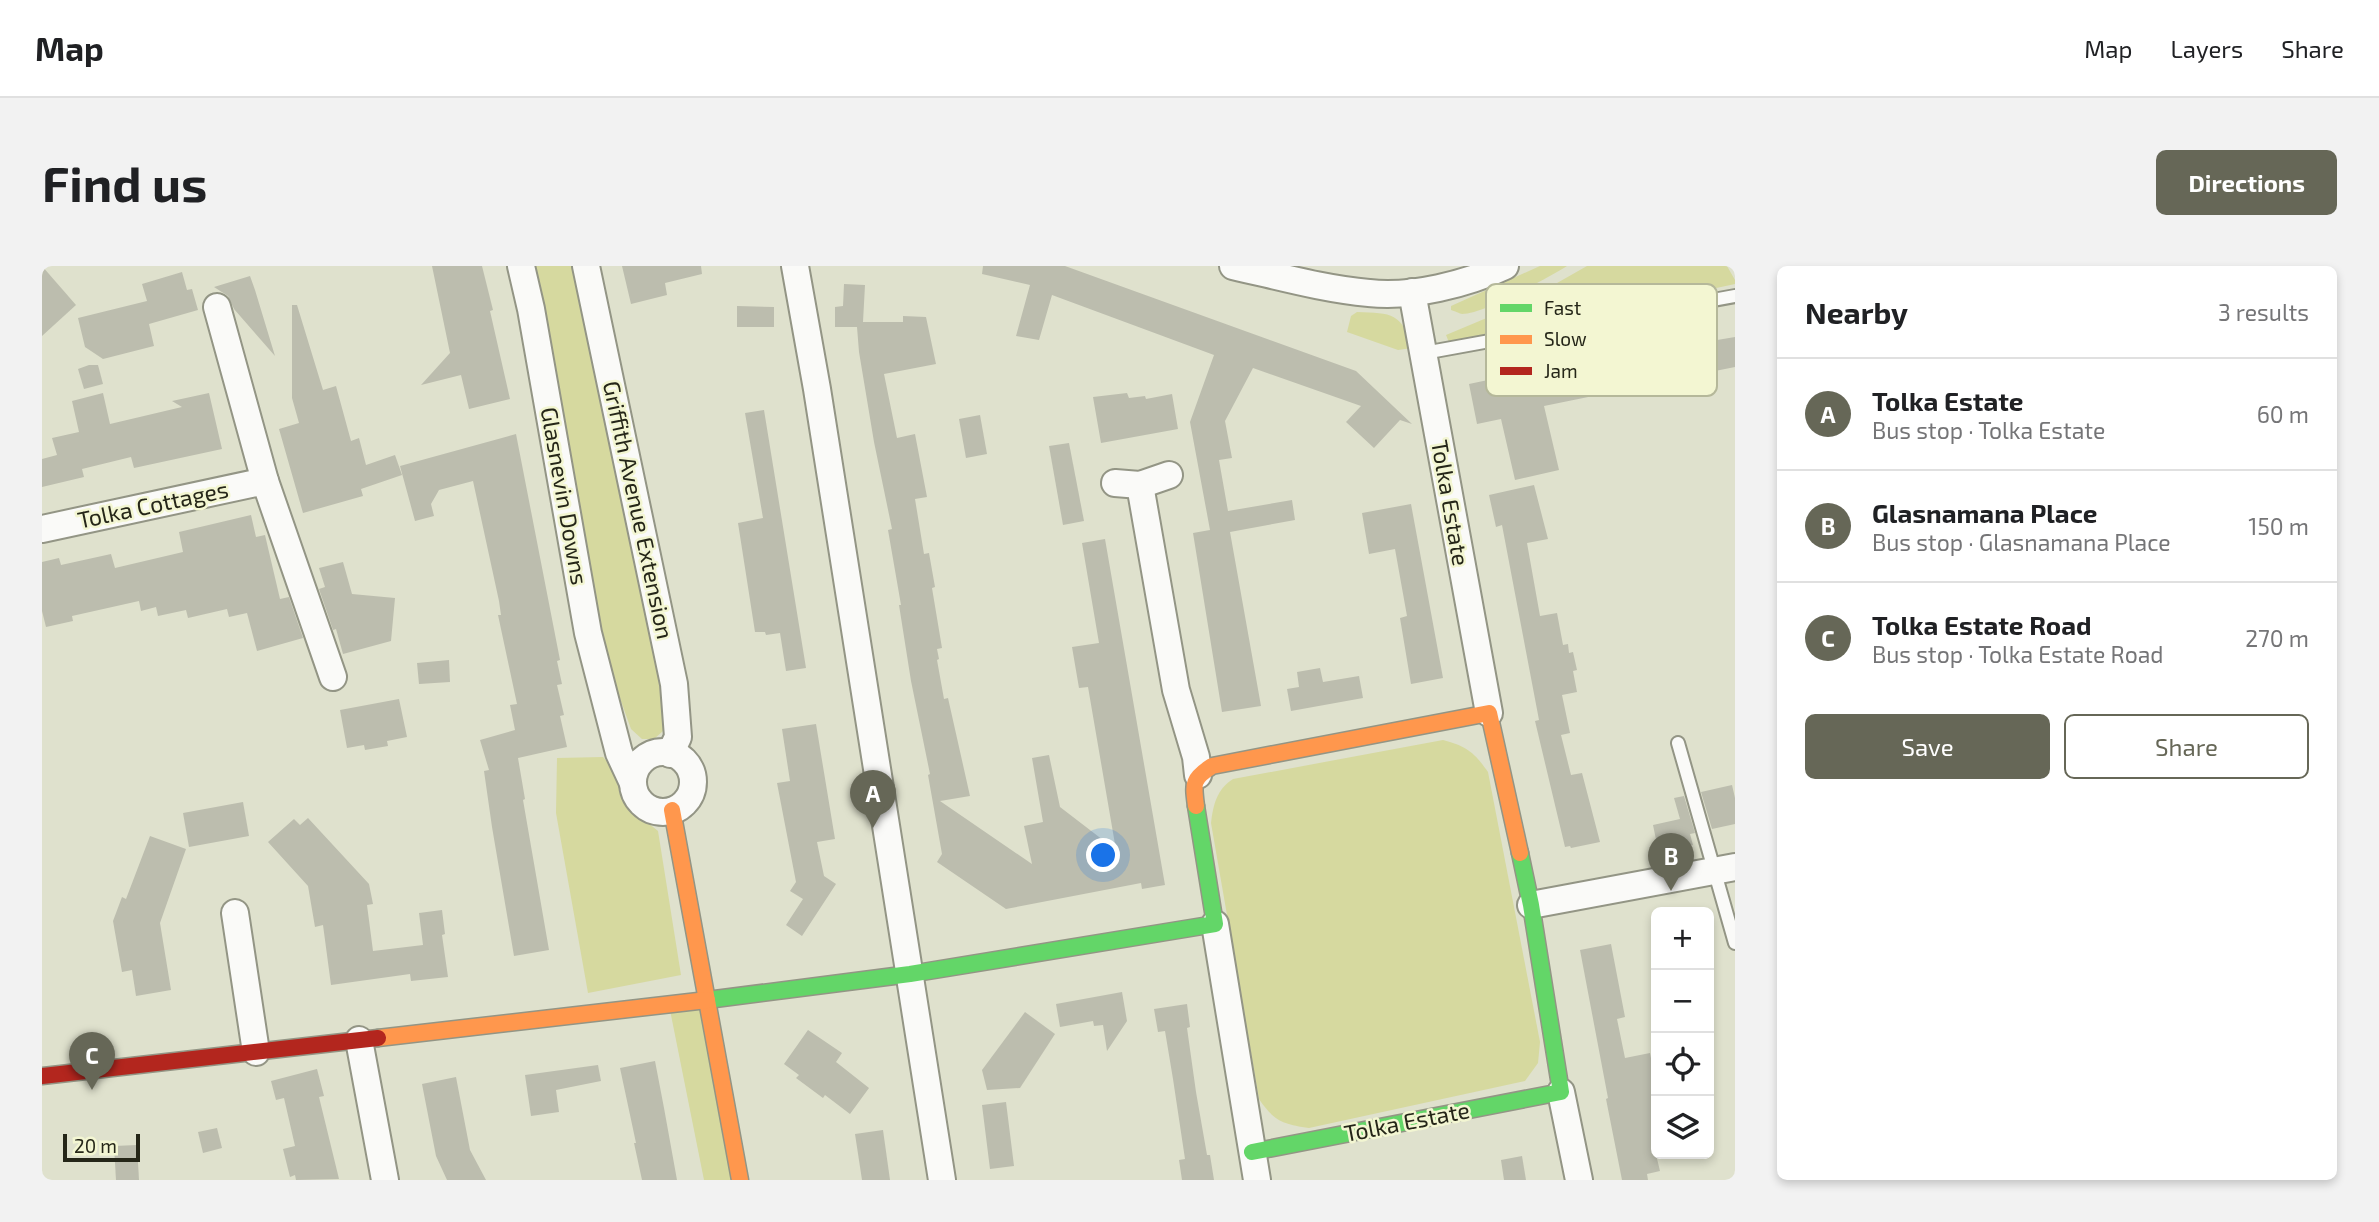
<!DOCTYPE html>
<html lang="en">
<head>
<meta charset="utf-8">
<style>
	body { margin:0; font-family:"Exo 2",sans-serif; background:#f2f2f2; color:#202124 }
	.controls { position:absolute; right:21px; bottom:21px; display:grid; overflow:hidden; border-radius:10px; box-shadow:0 4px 10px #0003 }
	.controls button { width:63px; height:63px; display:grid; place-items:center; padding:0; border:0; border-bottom:2px solid #e0e0e0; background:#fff; color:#202124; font:35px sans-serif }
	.scale { position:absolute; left:21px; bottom:18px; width:77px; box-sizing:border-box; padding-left:7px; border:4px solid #252618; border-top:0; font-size:19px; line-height:24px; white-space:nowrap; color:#252618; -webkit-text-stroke:5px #f3f6d2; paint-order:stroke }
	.you { position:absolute; left:1062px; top:590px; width:24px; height:24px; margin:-18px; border:5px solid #fff; border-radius:50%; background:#1a73e8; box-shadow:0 0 0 10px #1a73e833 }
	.badge { display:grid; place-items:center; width:46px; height:46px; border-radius:50%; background:#666757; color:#fff; font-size:23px; font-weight:700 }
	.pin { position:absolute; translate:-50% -58px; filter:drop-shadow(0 2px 4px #0008) }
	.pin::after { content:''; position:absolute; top:37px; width:24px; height:21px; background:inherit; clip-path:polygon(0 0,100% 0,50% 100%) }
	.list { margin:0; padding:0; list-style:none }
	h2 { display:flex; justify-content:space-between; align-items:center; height:91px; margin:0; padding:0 28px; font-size:30px }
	h2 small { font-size:23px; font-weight:400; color:#757577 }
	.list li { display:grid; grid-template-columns:46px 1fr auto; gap:21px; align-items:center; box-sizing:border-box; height:112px; padding:0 28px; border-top:2px solid #e0e0e0 }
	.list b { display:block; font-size:26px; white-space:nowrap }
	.list p { margin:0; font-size:23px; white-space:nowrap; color:#757577 }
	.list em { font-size:23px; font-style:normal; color:#757577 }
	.actions { display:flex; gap:14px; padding:21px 28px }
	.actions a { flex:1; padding:16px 0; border:2px solid #666757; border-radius:10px; text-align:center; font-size:24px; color:#666757 }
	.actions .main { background:#666757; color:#fff }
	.icon { flex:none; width:38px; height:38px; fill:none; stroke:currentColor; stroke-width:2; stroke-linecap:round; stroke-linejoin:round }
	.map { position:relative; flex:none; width:1693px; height:914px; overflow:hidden; border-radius:10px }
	header { display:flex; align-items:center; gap:42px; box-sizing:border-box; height:98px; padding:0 35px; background:#fff; border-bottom:2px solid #e0e0e0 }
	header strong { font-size:33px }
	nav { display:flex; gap:38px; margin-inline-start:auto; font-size:24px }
	.intro { display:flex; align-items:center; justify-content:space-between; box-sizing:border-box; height:168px; padding:0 42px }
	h1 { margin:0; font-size:49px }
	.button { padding:18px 32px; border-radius:10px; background:#666757; color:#fff; font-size:24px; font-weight:700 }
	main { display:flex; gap:42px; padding:0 42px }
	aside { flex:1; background:#fff; border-radius:10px; box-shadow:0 4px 10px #0003 }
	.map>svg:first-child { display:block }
	.green { fill:#d6d99f }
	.building { fill:#bcbdae }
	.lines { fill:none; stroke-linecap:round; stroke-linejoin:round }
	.lane-casing { stroke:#939585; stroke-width:16 }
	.street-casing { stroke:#939585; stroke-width:30 }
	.fast-casing { stroke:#939585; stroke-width:19 }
	.slow-casing { stroke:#939585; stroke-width:19 }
	.jam-casing { stroke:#939585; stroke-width:19 }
	.lane { stroke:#fafaf8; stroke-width:12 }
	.street { stroke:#fafaf8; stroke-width:26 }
	.fast { stroke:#63d668; stroke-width:16 }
	.slow { stroke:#ff974d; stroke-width:16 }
	.jam { stroke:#b3261e; stroke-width:16 }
	.labels { text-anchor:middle; stroke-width:5; stroke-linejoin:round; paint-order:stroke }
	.street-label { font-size:23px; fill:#252618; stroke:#f3f6d2 }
	.key { fill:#f3f6d2; stroke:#b5b89a; stroke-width:2 }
	.key-label { font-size:19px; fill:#252618 }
</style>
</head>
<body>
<header>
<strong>Map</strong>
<nav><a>Map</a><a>Layers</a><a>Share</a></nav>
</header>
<div class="intro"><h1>Find us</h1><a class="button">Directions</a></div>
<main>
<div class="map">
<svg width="1693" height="914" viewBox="0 0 1693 914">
	<rect width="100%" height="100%" fill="#dfe1cd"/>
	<g class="green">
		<polygon points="493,0 531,0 621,429 621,465 612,473 600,473 589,463 566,399 502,38"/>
		<path d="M 1498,0 L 1525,0 C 1505,12 1442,48 1420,48 C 1419,48 1410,44 1409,44 L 1409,40 Z"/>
		<polygon points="1545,0 1685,0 1693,14 1693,18 1408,79 1404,69 1478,38"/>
		<path d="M 1315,46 C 1350,47 1360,47 1370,82 L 1356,84 L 1305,66 L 1309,50 Z"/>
		<path d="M 1401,474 C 1424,480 1432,486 1446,506 L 1498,776 L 1496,797 L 1483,815 L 1267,862 C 1240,858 1232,855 1217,833 L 1169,557 C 1171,539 1175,523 1191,513 Z"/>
		<polygon points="561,491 571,502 584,539 616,565 639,709 546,727 514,547 515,492"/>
		<polygon points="667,740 698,914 662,914 628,744"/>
	</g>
	<g class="building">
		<polygon points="0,0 34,39 0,70"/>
		<polygon points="390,0 440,0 451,44 448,45 468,133 427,143 419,109 379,119 408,87"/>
		<polygon points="580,0 659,0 660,8 623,17 625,29 589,38"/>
		<polygon points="941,0 1023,0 1314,105 1370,158 1358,154 1332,182 1304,156 1319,140 1211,102 1183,155 1190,192 1177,194 1186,245 1250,234 1253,254 1188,266 1219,440 1180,446 1151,267 1168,264 1148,156 1172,89 1010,29 997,74 974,70 988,19 940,8"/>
		<polygon points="140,6 145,24 150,23 156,44 107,58 112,80 61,93 43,81 36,52 105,35 100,18"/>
		<polygon points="208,10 213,24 233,90 192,43 186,30 172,21"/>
		<polygon points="802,18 823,19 821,56 861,56 861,50 884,51 894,98 842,108 855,172 873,168 885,231 873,233 882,288 887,287 893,321 890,322 900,382 895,383 897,393 895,394 902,433 906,432 928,530 898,535 990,598 982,560 1001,556 990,492 1007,489 1018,541 1074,584 1046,421 1037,422 1030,381 1057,377 1040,277 1063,273 1123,619 1100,623 1099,617 964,643 895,596 900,588 886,509 888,508 869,415 857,339 859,339 846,264 850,263 832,176 817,86 815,61 793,61 793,41 801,40"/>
		<polygon points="250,39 255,39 281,124 294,120 309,175 317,172 324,199 353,189 360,209 319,223 321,230 261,247 237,163 257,157 250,132"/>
		<polygon points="695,40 732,41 732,61 695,61"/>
		<polygon points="1693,71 1693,101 1663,107 1666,121 1612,131 1610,118 1502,140 1517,204 1473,214 1459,153 1435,158 1427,118 1465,110 1466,114 1592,88"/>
		<polygon points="47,99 56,99 61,118 42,123 36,103"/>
		<polygon points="61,127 68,158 140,141 130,135 167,127 180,183 92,202 89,191 40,203 42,211 0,221 0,193 15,189 10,172 37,166 30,135"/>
		<polygon points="1085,127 1087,132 1103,130 1104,133 1130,128 1136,163 1059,177 1051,131"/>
		<polygon points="722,144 764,402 744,405 738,367 724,369 723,366 713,366 696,257 721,252 703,147"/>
		<polygon points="938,149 945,188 924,192 917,153"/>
		<polygon points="474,168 518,394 515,395 520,418 515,419 522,449 518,450 525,481 476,492 483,533 481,534 507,684 472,690 450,561 442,505 447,504 438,474 473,464 468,439 475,438 456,349 459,349 457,335 431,215 397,224 389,238 392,250 373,255 358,200"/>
		<polygon points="1027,177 1042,255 1021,259 1007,180"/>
		<polygon points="1492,219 1506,273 1485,277 1498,350 1515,347 1521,379 1526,378 1527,387 1531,386 1535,404 1531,405 1535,426 1520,429 1528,467 1519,469 1529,509 1540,507 1558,576 1529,582 1528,580 1523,581 1493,455 1497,454 1460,259 1454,261 1447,229"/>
		<polygon points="1369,238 1401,412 1369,418 1358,352 1365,350 1353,283 1327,288 1320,247"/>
		<polygon points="209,249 214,271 223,269 238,333 247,331 261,372 215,385 205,347 187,351 185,343 146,352 144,344 116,350 114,341 99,345 97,335 30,350 31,355 4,361 0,345 0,296 17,292 19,299 69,288 73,302 141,286 137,266"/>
		<polygon points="301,296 310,328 353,332 349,375 301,388 294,363 291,364 277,323 283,321 277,302"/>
		<polygon points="407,394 408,416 377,418 375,397"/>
		<polygon points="1278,402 1281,416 1317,410 1321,432 1249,445 1245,423 1257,421 1255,406"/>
		<polygon points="357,433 365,471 345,475 346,480 323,484 322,479 305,482 298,444"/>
		<polygon points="774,458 793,573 775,576 782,610 794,618 760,670 744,659 761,633 748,625 754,616 735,517 748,515 740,463"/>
		<polygon points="1690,519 1693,532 1693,558 1670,563 1659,526"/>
		<polygon points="1642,530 1653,567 1648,568 1651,579 1617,588 1611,559 1638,553 1632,532"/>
		<polygon points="201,536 207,570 147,581 141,547"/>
		<polygon points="266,552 327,618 331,638 325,639 331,685 381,679 377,647 400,644 403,668 400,669 406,711 369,715 368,708 289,719 281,659 273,661 266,620 226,576 252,553 258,559"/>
		<polygon points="108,570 144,583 118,657 129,724 94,730 90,704 80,706 71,655 80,631 84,633"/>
		<polygon points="1569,678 1583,751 1575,753 1583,792 1608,787 1614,819 1614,867 1609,868 1618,905 1605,908 1606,914 1580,914 1564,833 1566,832 1538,684"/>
		<polygon points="1080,726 1085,755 1065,785 1061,759 1052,760 1051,755 1018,761 1014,738"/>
		<polygon points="1145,738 1148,761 1145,762 1154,826 1165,889 1168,889 1172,914 1140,914 1137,894 1143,893 1131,813 1123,765 1116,766 1112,743"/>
		<polygon points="983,746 1013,768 978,822 945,824 940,804"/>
		<polygon points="766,764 800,787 794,796 827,822 808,848 783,829 781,832 754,812 757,809 742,798"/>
		<polygon points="613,795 622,842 635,914 600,914 592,877 594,877 578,802"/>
		<polygon points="556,799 559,815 514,824 517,846 489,850 483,809"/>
		<polygon points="275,803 282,830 277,831 297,913 254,914 253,909 248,911 241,883 253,880 242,832 234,834 229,815"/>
		<polygon points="414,811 428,884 444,914 405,914 394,890 380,818"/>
		<polygon points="964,836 972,900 948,903 940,839"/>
		<polygon points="175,862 180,882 161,887 156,866"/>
		<polygon points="841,864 848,914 820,914 813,868"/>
		<polygon points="95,879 97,914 74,914 72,880"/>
		<polygon points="1480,890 1484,914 1462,914 1459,894"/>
	</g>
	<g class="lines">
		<defs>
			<g id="lane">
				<polyline points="1382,87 1693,30"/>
				<polyline points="1636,477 1693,677"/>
			</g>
			<g id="street">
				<polyline points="479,0 489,43 546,367 577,487 591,517"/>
				<polyline points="544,0 632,418 636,471 628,488"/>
				<polyline points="753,0 775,123 900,914"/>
				<path d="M 1191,0 C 1236,10 1281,23 1327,27 C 1369,32 1425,18 1463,0"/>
				<polyline points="1370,26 1447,447"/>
				<polyline points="175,41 223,215 291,411"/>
				<polyline points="1073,217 1098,219 1127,209"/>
				<polyline points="1098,219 1134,424 1154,491 1156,509"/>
				<polyline points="0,263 223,215"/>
				<circle cx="621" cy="516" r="30"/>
				<polyline points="1489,639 1693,601"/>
				<polyline points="193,647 214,786"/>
				<polyline points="1173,658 1215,914"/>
				<polyline points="317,774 343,914"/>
				<polyline points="1519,826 1537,914"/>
			</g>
			<g id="fast">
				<polyline points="665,734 868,708 1173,658 1154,540"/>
				<polyline points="1210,886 1519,826 1489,639 1478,587"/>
			</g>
			<g id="slow">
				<path d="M 1154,540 C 1151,517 1150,513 1170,500 L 1447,447 L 1478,587"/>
				<polyline points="630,544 698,914"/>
				<polyline points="336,772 665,734"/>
			</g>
			<polyline id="jam" points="0,810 336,772"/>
		</defs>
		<use href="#lane" class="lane-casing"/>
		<use href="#street" class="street-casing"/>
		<use href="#fast" class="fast-casing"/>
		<use href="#slow" class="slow-casing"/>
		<use href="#jam" class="jam-casing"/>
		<use href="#lane" class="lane"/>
		<use href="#street" class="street"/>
		<use href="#fast" class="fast"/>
		<use href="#slow" class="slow"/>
		<use href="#jam" class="jam"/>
	</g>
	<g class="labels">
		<g class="street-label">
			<text transform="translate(522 230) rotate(80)" y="8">Glasnevin Downs</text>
			<text transform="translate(1408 237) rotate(80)" y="8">Tolka Estate</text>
			<text transform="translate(111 239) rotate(-12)" y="8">Tolka Cottages</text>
			<text transform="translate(596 244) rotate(78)" y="8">Griffith Avenue Extension</text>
			<text transform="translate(1365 856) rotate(-11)" y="8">Tolka Estate</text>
		</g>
	</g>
	<rect x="1444" y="18" width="231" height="112" rx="10" class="key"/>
	<rect x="1458" y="38" width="32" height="8" fill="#63d668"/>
	<rect x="1458" y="69" width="32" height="9" fill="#ff974d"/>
	<rect x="1458" y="101" width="32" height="8" fill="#b3261e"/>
	<g class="key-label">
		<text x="1502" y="49">Fast</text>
		<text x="1502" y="80">Slow</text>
		<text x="1502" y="112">Jam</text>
	</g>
</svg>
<div class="controls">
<button>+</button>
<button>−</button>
<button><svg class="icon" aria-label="locate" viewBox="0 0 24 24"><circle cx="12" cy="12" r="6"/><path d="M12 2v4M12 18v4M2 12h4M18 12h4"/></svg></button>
<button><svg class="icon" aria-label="layers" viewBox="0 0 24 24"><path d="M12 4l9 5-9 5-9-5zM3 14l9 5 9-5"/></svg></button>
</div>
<div class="scale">20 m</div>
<div class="you"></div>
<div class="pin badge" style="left:831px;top:562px">A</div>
<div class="pin badge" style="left:1629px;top:625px">B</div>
<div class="pin badge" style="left:50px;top:824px">C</div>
</div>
<aside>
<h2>Nearby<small>3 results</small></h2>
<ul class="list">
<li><span class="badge">A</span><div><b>Tolka Estate</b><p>Bus stop · Tolka Estate</p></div><em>60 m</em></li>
<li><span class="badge">B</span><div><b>Glasnamana Place</b><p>Bus stop · Glasnamana Place</p></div><em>150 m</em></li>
<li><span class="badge">C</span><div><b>Tolka Estate Road</b><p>Bus stop · Tolka Estate Road</p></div><em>270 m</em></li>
</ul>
<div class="actions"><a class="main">Save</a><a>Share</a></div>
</aside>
</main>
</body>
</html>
